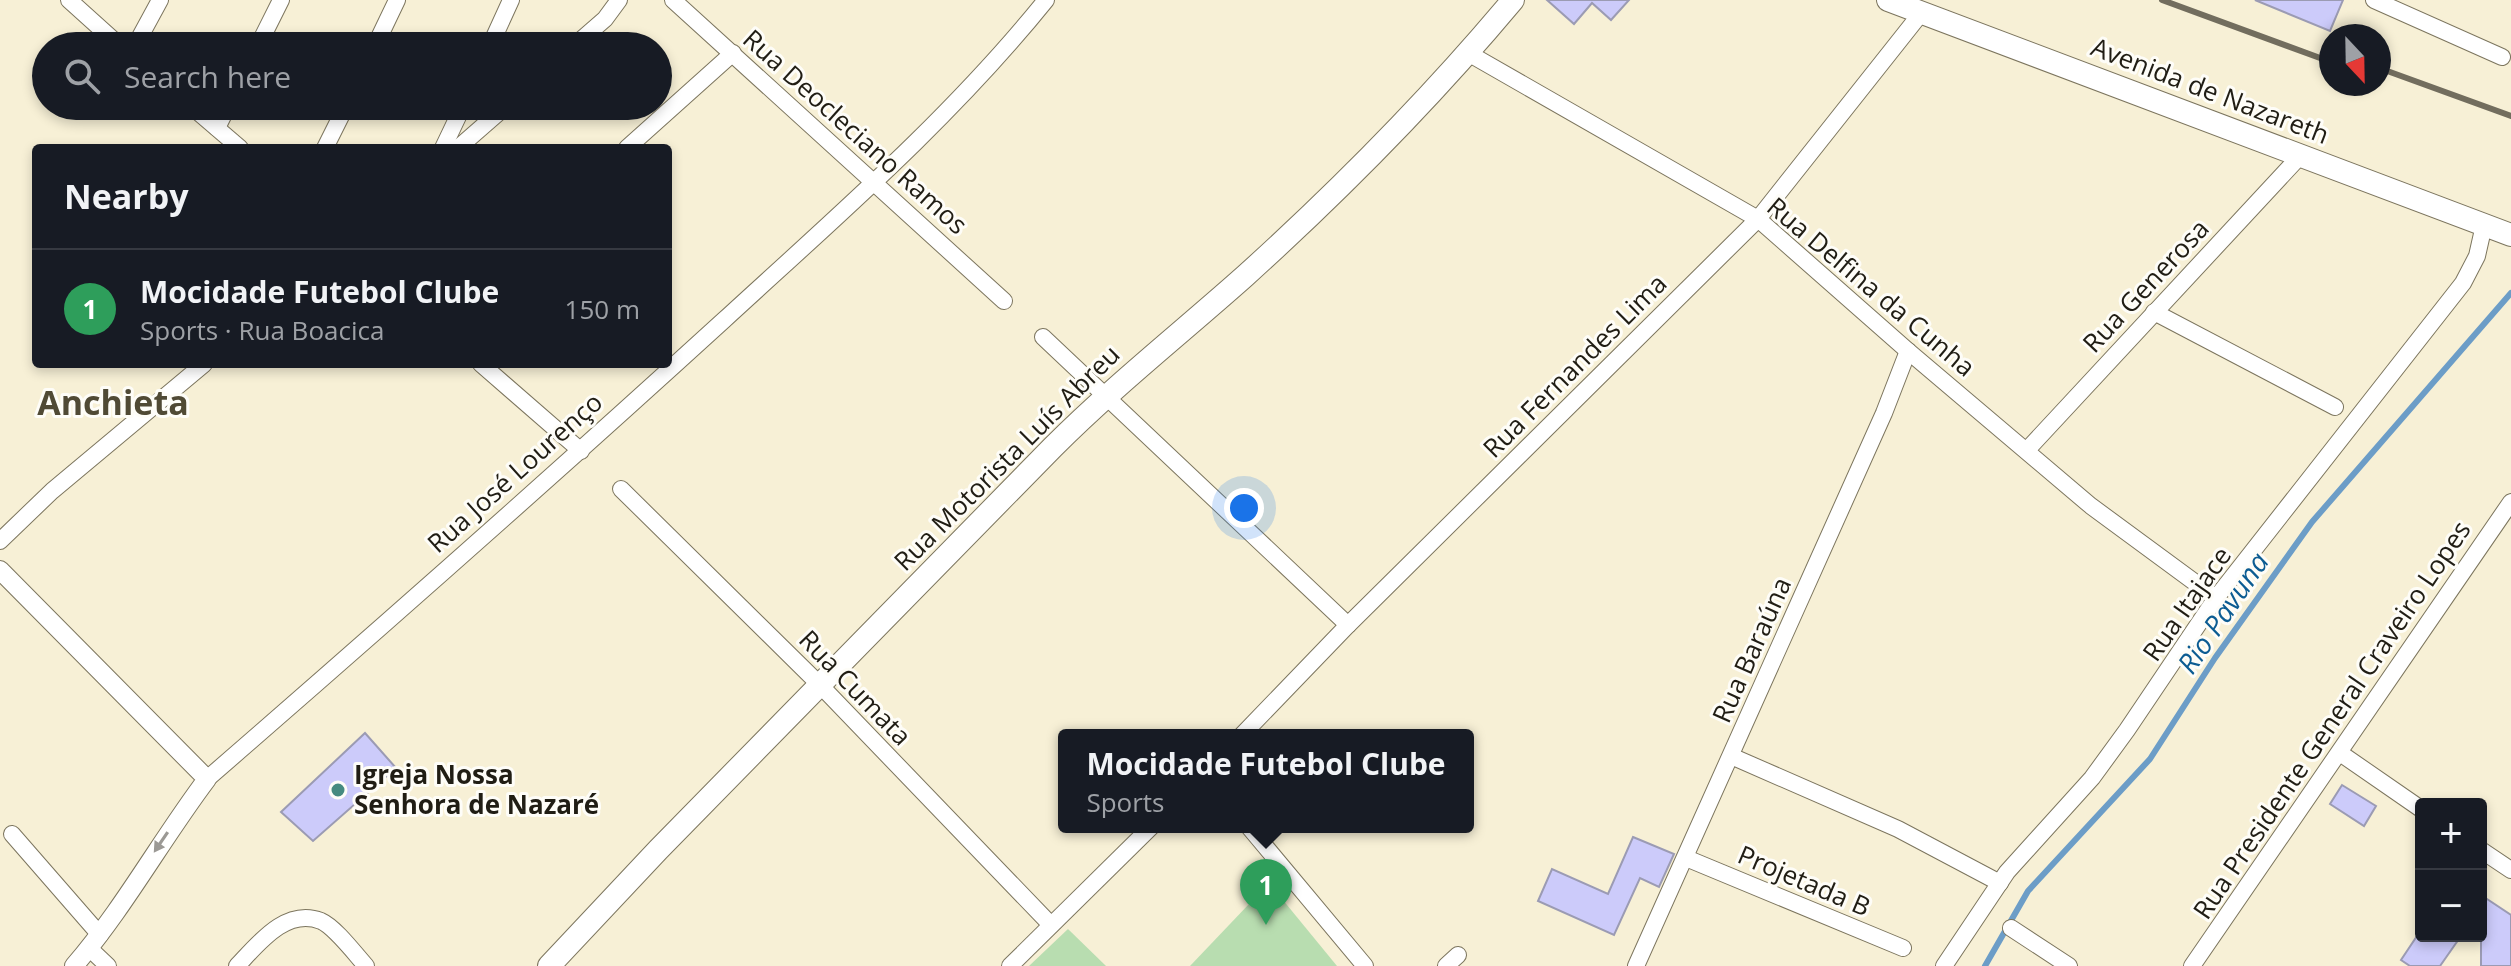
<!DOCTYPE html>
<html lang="en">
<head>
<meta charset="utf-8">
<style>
	body { margin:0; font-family:"Open Sans",sans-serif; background:#20242c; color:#f1f3f6 }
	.controls { position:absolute; right:24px; bottom:24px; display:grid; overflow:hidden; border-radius:8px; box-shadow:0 4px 12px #0003 }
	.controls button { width:72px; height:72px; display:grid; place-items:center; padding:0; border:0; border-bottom:2px solid #363941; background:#171b24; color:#f1f3f6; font:40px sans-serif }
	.compass { position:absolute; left:2319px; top:24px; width:72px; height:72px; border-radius:50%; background:#171b24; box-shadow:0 4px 12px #0003; rotate:158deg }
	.you { position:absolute; left:1244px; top:508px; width:28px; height:28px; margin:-20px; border:6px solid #fff; border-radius:50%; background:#1a73e8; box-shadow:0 0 0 12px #1a73e833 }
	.badge { display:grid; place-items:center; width:52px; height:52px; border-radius:50%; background:#0f766e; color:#fff; font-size:26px; font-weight:700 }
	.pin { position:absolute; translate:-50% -66px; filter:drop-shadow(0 2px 4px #0008) }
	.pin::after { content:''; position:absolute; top:42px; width:28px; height:24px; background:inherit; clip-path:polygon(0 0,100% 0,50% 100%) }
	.popup { position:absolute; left:1058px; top:729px; width:416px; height:104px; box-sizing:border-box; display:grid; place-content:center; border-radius:8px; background:#171b24; filter:drop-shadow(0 2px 6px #0005); font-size:26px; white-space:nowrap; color:#9ea1a6 }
	.popup b { font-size:30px; color:#f1f3f6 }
	.popup::after { content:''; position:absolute; left:50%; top:100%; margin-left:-16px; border:16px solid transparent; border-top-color:#171b24 }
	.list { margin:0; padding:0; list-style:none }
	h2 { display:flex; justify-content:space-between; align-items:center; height:104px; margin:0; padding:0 32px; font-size:34px }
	h2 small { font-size:26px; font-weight:400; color:#9ea1a6 }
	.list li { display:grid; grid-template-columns:52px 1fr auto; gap:24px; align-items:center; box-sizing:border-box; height:120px; padding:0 32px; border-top:2px solid #363941 }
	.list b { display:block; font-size:30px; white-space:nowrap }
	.list p { margin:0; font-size:26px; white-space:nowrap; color:#9ea1a6 }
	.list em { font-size:26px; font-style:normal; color:#9ea1a6 }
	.icon { flex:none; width:44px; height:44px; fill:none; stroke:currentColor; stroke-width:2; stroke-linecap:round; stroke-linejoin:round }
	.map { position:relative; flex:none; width:2511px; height:966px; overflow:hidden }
	.search { position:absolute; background:#171b24; box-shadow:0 4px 12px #0003; left:32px; top:32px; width:640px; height:88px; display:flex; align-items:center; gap:20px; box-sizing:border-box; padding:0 28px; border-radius:44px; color:#9ea1a6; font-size:30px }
	.panel { position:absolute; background:#171b24; box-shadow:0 4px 12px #0003; left:32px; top:144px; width:640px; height:224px; border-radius:8px }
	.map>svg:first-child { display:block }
	.green { fill:#b8ddb0 }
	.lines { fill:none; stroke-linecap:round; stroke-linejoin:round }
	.stream { stroke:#6c9dc7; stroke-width:6 }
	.building { fill:#cccbfa; stroke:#9b9bb3; stroke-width:2 }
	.minor-casing { stroke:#7c755e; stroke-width:18 }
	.tertiary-casing { stroke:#7c755e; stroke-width:20 }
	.secondary-casing { stroke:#7c755e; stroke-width:24 }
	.minor { stroke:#fff; stroke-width:16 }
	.tertiary { stroke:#fff; stroke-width:18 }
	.secondary { stroke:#fff; stroke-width:22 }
	.rail { stroke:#726d5e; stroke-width:6 }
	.oneway { fill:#9b9995 }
	.poi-dot { fill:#458a80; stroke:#fefdf8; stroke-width:3 }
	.labels { text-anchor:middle; stroke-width:6; stroke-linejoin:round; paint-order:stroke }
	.street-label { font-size:26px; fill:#201d14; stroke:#fefdf8 }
	.poi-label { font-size:26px; font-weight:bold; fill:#201d14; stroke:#fefdf8; text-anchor:start }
	.water-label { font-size:28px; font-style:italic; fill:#0c5c92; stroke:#fefdf8 }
	.district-label { font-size:34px; font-weight:bold; fill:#504a35; stroke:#fefdf8 }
</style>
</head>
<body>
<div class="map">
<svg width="2511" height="966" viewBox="0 0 2511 966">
	<rect width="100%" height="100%" fill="#f7f0d6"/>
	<g class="green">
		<polygon points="1269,883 1337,966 1190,966"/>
		<polygon points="1068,929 1106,966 1029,966"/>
	</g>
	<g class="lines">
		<polyline class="stream" points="1985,966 2028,891 2150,759 2215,658 2312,522 2511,293"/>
	</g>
	<g class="building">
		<polygon points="1547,0 1629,0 1611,20 1592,3 1574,24"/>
		<polygon points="2255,0 2343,0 2330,31"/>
		<polygon points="365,733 396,768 313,841 281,812"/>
		<polygon points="2342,785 2376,806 2364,826 2330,804"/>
		<polygon points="1633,837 1674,854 1659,887 1640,878 1614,935 1538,901 1552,869 1608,894"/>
		<polygon points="2481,895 2511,915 2511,966 2481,966"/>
		<polygon points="2417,936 2461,936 2440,966 2410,966 2401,960"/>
	</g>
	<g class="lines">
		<defs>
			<g id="minor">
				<polyline points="69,0 120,46"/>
				<polyline points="673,0 1004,301"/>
				<polyline points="2374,0 2502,57"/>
				<polyline points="135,46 160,0"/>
				<polyline points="258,46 281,0"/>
				<polyline points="375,46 397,0"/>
				<polyline points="490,46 511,0"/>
				<polyline points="574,46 605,19 619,0"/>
				<polyline points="1468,53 1758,219 1908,351 2091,506 2216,598"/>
				<polyline points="191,106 240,148"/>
				<polyline points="217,128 228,106"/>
				<polyline points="325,148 346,106"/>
				<polyline points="443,148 463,106"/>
				<polyline points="458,148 506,106"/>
				<polyline points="627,148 733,53"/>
				<polyline points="2154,312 2335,407"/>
				<polyline points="1043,337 1348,625"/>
				<polyline points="481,364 581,451"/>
				<polyline points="2027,450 2301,155"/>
				<polyline points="621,489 821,686 1051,925"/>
				<polyline points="0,541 52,491 204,364"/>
				<polyline points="1242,735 1348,625 1758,219 1922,12"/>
				<polyline points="2340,753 2421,809"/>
				<polyline points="1731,756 1898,829 2000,883"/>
				<path d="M 207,779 C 381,628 554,475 724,320 C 835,218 951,118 1046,0"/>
				<polyline points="1249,827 1365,966"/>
				<polyline points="12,834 100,935"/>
				<polyline points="2481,850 2511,870"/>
				<polyline points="1686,858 1903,948"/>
				<polyline points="2011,928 2069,966"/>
				<polyline points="89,948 108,966"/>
				<path d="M 237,966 C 258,944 286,907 321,921 C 335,927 356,955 366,966"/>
				<polyline points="1010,966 1151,827"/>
				<polyline points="1446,966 1458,955"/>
				<polyline points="1636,966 1884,413 1908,351"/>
				<polyline points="1944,966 2007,872 2092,778 2127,730 2216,598 2463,283 2477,256 2484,225"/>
				<polyline points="2192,966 2511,502"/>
			</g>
			<path id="tertiary" d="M 0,570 L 207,779 C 161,840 124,908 74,966"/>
			<g id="secondary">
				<polyline points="1888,0 2511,235"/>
				<path d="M 549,966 L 658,850 L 1053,447 C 1114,386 1181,333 1245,276 C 1340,190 1431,98 1513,0"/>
			</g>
		</defs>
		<use href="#minor" class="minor-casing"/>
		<use href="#tertiary" class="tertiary-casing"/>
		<use href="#secondary" class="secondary-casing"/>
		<use href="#minor" class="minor"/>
		<use href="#tertiary" class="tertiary"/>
		<use href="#secondary" class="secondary"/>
		<g class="rail">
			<polyline points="2162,0 2331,62"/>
			<polyline points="2379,68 2511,116"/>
		</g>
	</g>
	<defs><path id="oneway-solid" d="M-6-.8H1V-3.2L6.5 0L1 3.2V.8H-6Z" transform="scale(2)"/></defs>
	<use class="oneway" href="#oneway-solid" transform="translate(161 842) rotate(124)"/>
	<circle class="poi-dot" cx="338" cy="790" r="8"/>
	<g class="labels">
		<g class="street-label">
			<text transform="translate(2210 91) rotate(21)" y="9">Avenida de Nazareth</text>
			<text transform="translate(855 132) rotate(42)" y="9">Rua Deocleciano Ramos</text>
			<text transform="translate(2146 286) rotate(-47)" y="9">Rua Generosa</text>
			<text transform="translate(1871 287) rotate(40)" y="9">Rua Delfina da Cunha</text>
			<text transform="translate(1575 366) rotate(-45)" y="9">Rua Fernandes Lima</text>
			<text transform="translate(1007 458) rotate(-45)" y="9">Rua Motorista Luís Abreu</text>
			<text transform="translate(515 473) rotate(-42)" y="9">Rua José Lourenço</text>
			<text transform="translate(2187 604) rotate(-55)" y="9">Rua Itajace</text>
			<text transform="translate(1752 650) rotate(-66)" y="9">Rua Baraúna</text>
			<text transform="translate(855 688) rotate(46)" y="9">Rua Cumata</text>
			<text transform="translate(2332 720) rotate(-56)" y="9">Rua Presidente General Craveiro Lopes</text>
			<text transform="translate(1804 881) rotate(23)" y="9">Projetada B</text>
		</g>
		<g class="poi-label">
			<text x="354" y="784">Igreja Nossa<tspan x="354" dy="30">Senhora de Nazaré</tspan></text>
		</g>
		<g class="water-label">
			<text transform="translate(2223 613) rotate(-56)" y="10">Rio Pavuna</text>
		</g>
		<g class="district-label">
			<text x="113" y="415">Anchieta</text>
		</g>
	</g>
</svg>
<div class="controls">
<button>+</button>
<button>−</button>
</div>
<svg class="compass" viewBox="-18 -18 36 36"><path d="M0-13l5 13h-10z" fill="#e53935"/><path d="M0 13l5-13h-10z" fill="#9ea1a6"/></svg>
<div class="you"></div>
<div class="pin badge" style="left:1266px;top:925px;background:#2e9e5b">1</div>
<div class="popup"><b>Mocidade Futebol Clube</b>Sports</div>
<div class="search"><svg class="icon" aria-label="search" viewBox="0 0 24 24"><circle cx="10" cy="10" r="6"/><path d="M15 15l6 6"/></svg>Search here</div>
<section class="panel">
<h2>Nearby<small></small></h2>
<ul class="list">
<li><span class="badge" style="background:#2e9e5b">1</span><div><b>Mocidade Futebol Clube</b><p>Sports · Rua Boacica</p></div><em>150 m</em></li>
</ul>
</section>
</div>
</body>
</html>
